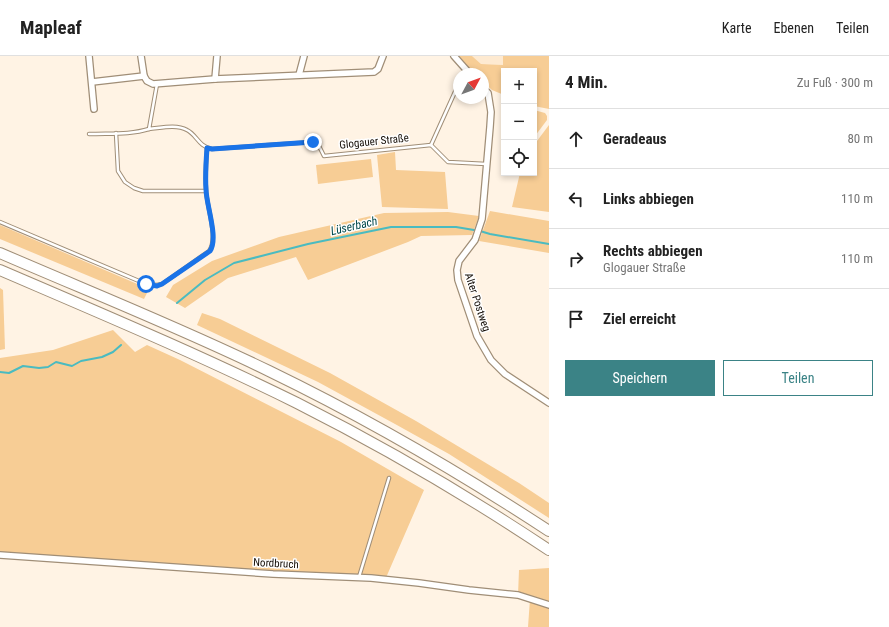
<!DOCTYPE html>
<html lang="de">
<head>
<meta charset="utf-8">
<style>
	body { margin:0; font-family:"Roboto Condensed",sans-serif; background:#f6f6f6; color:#222 }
	.controls { position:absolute; right:12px; top:12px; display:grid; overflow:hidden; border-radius:0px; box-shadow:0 2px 6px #0003 }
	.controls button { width:36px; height:36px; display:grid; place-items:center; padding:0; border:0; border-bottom:1px solid #e0e0e0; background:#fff; color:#222; font:20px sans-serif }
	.compass { position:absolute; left:453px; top:12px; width:36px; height:36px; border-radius:50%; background:#fff; box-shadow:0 2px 6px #0003; rotate:49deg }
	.stop { position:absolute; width:12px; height:12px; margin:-9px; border:3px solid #1a73e8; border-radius:50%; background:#fff }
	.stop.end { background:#1a73e8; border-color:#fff; box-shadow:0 1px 4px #0008 }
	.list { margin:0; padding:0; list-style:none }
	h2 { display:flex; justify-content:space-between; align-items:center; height:52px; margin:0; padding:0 16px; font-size:17px }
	h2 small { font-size:13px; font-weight:400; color:#767676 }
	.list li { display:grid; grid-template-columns:26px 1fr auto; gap:12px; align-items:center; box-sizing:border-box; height:60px; padding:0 16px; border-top:1px solid #e0e0e0 }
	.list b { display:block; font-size:15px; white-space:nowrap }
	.list p { margin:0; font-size:13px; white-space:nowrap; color:#767676 }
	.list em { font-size:13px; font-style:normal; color:#767676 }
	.actions { display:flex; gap:8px; padding:12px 16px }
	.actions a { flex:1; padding:9px 0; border:1px solid #3b8386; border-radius:0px; text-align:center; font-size:14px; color:#3b8386 }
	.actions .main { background:#3b8386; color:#fff }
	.icon { flex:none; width:22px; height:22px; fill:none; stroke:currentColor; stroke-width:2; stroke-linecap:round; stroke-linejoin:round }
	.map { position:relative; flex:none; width:549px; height:571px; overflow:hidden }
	header { display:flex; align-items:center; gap:24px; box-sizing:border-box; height:56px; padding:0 20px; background:#fff; border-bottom:1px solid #e0e0e0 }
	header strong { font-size:19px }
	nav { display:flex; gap:22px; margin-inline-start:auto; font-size:14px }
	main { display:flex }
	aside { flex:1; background:#fff }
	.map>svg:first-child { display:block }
	.built { fill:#feead1 }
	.green { fill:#f7cd95 }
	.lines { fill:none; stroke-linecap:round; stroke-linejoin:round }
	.stream { stroke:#4abbc0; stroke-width:2 }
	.lane-casing { stroke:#a08e77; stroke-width:4.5 }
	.street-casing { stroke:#a08e77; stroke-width:8 }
	.highway-casing { stroke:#a08e77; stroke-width:12 }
	.lane { stroke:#fff; stroke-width:2.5 }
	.street { stroke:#fff; stroke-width:5.5 }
	.highway { stroke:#fff; stroke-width:10 }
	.route { stroke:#1a73e8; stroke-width:5 }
	.labels { text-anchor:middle; stroke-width:3; stroke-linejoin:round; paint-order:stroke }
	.street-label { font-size:11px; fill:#140d06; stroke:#fff }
	.water-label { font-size:12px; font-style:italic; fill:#00484a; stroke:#fff }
</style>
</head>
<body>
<header>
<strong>Mapleaf</strong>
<nav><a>Karte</a><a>Ebenen</a><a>Teilen</a></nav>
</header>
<main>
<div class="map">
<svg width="549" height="571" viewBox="0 0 549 571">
	<rect width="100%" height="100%" fill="#fff3e4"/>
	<polygon class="built" points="472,0 503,0 503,9 481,8"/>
	<g class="green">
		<polygon points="457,0 472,0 481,8 503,9 503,0 549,0 549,53 534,50 534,15 504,15 504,39 492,34 483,26 483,18 474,18 472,17"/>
		<polygon points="534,54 545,57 547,60 547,64 535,80 534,80"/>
		<polygon points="549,69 549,156 512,151 520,117 534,117 534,89"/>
		<polygon points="395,96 396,114 445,116 448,153 382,151 377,99"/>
		<polygon points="371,103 373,121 318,128 316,109"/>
		<polygon points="490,155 549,165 549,197 479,185"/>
		<polygon points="448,156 479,160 472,179 421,180 408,186 308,224 296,201 228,222 185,252 166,241 173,229 212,205 279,181 384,157"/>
		<polygon points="0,169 149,233 144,243 0,183"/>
		<polygon points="0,232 3,234 5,293 0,294"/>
		<polygon points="202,257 220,263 330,317 416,365 519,427 549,447 549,462 449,398 395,368 318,326 197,269"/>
		<polygon points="113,274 135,296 147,289 180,304 341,386 424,434 385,524 0,499 0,302 53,294"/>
		<polygon points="549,512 549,571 528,571 530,543 518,539 519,514"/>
	</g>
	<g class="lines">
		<g class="stream">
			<polyline points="177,247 205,224 234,207 308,188 391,171 456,171 480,175 490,178 549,188"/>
			<polyline points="0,316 9,317 23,310 39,312 48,311 56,306 72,310 81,305 102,301 113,296 121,289"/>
		</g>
		<defs>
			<g id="lane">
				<path d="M 157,28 L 149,73 C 161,72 176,68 187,74 C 197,79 198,90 212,93 L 313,86 L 318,88 L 324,100 L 431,89 L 448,106 L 486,108"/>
				<polyline points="116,77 118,115 125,126 134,132 143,135 206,135"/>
				<path d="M 89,78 C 109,77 130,79 149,73"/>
				<polyline points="431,89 459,27"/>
				<path d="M 0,166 L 146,228 L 157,229 L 162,228 L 209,195 C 219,182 206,149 206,133 C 205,120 206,106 207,92"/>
				<polyline points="359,521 389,422"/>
			</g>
			<g id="street">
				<polyline points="89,0 94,53"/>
				<polyline points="141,0 144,20 147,25 153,28 215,23 374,16 378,13 383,0"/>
				<polyline points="454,0 470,18"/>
				<polyline points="299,19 304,0"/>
				<polyline points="215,23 217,0"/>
				<polyline points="92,26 144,20"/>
				<polyline points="483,32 488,37 491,56 490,71 482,163 475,184 459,205 457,214 458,224 477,280 491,304 505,318 549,347"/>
				<polyline points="0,499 273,518 371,522 419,527 469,534 518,539 549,549"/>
			</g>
			<g id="highway">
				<path d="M 0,197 C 90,236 181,272 269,315 C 366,362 459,416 549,475"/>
				<path d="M 0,214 C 100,257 200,299 297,347 C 384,391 468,440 549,494"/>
			</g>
		</defs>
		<use href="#lane" class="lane-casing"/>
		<use href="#street" class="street-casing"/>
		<use href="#highway" class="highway-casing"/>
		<use href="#lane" class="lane"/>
		<use href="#street" class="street"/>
		<use href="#highway" class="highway"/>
	</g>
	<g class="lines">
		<path class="route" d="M 146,228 L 157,230 L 162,228 L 210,195 C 219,182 206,149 206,133 C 205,120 206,106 207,92 L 212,93 L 313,86"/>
	</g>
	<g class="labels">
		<g class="street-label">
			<text transform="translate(374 85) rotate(-6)" y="4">Glogauer Straße</text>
			<text transform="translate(478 246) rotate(72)" y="4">Alter Postweg</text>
			<text transform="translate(276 507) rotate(3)" y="4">Nordbruch</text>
		</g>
		<g class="water-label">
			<text transform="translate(354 170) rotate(-13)" y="4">Lüserbach</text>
		</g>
	</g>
</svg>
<div class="controls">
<button>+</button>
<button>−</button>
<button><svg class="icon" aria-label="locate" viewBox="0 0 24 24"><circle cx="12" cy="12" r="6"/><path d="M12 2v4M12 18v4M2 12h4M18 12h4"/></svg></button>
</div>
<svg class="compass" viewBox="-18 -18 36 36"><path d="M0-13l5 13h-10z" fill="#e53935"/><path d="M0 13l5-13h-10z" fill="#767676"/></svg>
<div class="stop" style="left:146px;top:228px"></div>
<div class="stop end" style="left:313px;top:86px"></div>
</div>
<aside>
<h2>4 Min.<small>Zu Fuß · 300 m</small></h2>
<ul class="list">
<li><svg class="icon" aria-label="ahead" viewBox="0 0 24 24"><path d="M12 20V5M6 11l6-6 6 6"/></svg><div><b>Geradeaus</b></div><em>80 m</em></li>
<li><svg class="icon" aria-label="left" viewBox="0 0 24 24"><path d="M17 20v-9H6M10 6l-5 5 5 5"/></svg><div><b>Links abbiegen</b></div><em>110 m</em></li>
<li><svg class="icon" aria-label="right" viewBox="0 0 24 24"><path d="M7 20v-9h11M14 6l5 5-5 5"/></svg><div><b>Rechts abbiegen</b><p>Glogauer Straße</p></div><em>110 m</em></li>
<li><svg class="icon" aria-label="arrive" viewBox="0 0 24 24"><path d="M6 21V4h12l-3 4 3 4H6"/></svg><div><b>Ziel erreicht</b></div></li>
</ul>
<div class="actions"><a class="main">Speichern</a><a>Teilen</a></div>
</aside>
</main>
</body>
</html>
